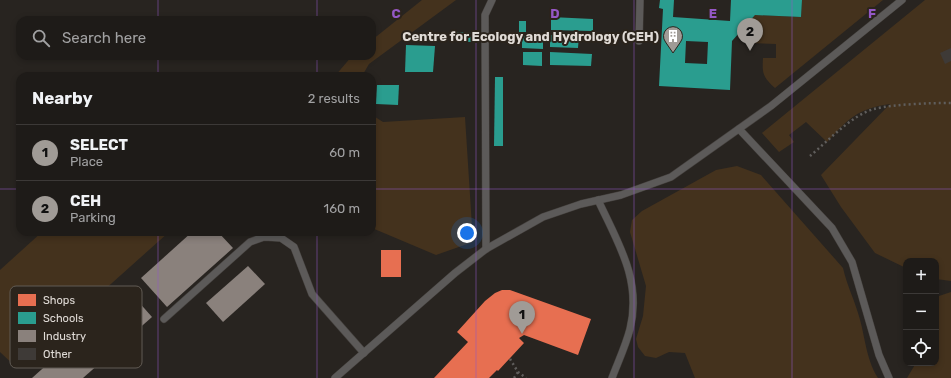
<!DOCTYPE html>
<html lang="en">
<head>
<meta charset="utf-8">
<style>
	body { margin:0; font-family:Rubik,sans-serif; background:#262421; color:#f1f3f6 }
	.controls { position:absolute; right:12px; bottom:12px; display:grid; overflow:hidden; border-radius:8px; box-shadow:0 2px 6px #0003 }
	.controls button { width:36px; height:36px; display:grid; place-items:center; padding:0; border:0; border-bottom:1px solid #3c3937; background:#1e1b18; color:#f1f3f6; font:20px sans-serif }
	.you { position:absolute; left:467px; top:233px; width:14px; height:14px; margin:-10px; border:3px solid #fff; border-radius:50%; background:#1a73e8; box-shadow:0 0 0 6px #1a73e833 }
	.badge { display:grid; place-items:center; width:26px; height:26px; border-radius:50%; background:#a09b96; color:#111; font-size:13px; font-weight:700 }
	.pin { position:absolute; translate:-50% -33px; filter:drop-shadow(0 1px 2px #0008) }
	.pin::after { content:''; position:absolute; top:21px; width:14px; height:12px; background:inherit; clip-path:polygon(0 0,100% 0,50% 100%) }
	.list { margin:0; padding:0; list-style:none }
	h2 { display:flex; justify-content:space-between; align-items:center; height:52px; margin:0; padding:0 16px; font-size:17px }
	h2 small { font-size:13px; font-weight:400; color:#a1a1a2 }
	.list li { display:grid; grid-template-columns:26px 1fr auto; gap:12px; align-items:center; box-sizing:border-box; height:56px; padding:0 16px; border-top:1px solid #3c3937 }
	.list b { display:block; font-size:15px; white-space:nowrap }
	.list p { margin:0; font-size:13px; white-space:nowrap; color:#a1a1a2 }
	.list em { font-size:13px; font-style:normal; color:#a1a1a2 }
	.icon { flex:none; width:22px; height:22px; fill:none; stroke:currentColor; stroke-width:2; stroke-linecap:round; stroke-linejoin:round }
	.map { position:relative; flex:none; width:951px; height:378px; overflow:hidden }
	.search { position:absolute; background:#1e1b18; box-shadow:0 2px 6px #0003; left:16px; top:16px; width:360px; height:44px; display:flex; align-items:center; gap:10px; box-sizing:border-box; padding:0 14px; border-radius:12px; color:#a1a1a2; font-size:15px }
	.panel { position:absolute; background:#1e1b18; box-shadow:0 2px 6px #0003; left:16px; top:72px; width:360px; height:164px; border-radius:12px }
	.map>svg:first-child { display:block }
	.green { fill:#44321d }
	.shops { fill:#e76f51 }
	.schools { fill:#2a9d8f; fill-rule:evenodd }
	.industry { fill:#8a817c }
	.building { fill:#3e3a37 }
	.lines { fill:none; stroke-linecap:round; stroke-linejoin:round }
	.service-casing { stroke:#45413e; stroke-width:8 }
	.path { stroke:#605e5c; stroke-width:2.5; stroke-dasharray:2 3; stroke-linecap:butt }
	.service { stroke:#5c5a59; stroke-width:7 }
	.grid { fill:none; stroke:#9458c5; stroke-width:1; stroke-opacity:0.55 }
	.labels { text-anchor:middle; stroke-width:4; stroke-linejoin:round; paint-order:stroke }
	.poi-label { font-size:13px; font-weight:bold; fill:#e0dbd6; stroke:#2b241c; text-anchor:end }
	.key { fill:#2b241c; stroke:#615b54; stroke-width:1 }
	.key-label { font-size:11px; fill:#e0dbd6 }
	.grid-label { font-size:13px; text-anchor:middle; font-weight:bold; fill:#9458c5; stroke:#2b241c; stroke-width:4; stroke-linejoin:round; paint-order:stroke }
</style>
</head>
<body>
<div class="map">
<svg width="951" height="378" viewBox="0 0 951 378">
	<rect width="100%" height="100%" fill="#282420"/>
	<g class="green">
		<polygon points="422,0 456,0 369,64 362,76 335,76 352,56 372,56 372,40"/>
		<path d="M 802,0 L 883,0 L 775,88 C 763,77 762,74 763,58 L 776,58 L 776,44 L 746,43 L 747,24 L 755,15 L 801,17 Z"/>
		<path d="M 925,0 L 951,0 L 951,281 L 936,279 L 936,261 L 906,261 L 906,268 L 875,253 L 841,207 L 821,175 L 890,104 C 857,109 849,118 827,142 L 806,122 L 789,135 L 794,142 L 779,152 L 762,133 Z"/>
		<polygon points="372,115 383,122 465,117 473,242 436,255 372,228"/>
		<path d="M 737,166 L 761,175 L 843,268 C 847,285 852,294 857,310 C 865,332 865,358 878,378 L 695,378 L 685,353 L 669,352 L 656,358 L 645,356 L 638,347 L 636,339 L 643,316 L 646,286 L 630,232 L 632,220 L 642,211 L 716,170 Z"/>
		<polygon points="42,232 169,232 17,368 0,352 0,270"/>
		<polygon points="951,292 951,378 907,378 916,363 936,363 936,299 939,296"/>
	</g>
	<g class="shops">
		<rect x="381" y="250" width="20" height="27"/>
		<polygon points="502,290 510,290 591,319 578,355 524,335 519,338 524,343 498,371 497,370 489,378 434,378 468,342 457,332 485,301 495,293"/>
	</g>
	<g class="schools">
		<path d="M 660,0 L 674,0 L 673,17 L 730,21 L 731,0 L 802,0 L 801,17 L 755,15 L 732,41 L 730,90 L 659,86 L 663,9 L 659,8 ZM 686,41 L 708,42 L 707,64 L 685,63 Z"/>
		<polygon points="551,17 593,19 593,31 551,30"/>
		<rect x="519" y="21" width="7" height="11"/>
		<polygon points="453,32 473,33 472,42 453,41"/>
		<polygon points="522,35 543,36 543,49 522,48"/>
		<polygon points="550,35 579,35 578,48 550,47"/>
		<polygon points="406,45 435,46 433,72 405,72"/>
		<polygon points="523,52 542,52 542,66 523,65"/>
		<polygon points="550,52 592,54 591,66 550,65"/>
		<polygon points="495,77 503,77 503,146 494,146"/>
		<polygon points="377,85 399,85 398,105 376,104"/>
	</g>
	<g class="industry">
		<polygon points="192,232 218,232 233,248 167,307 141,278"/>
		<polygon points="248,266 265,284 223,322 206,303"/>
		<polygon points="129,291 152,317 83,378 32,378"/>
	</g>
	<g class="building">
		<polygon points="951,48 951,61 945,64 940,53"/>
		<rect x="128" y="56" width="40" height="2"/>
	</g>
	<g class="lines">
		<defs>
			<g id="service">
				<polyline points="639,41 640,0"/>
				<polyline points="739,129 832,228 852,262 879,355 889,378"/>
				<path d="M 598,200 C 618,243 642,280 630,329 C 626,345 618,362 612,378"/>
				<polyline points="486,249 485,15 492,0"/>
				<polyline points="164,319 250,242 264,237 281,238 294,247 312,294 364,353"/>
				<polyline points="335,378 455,273 486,249 543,217 581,204 621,195 671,177 771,106 902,0"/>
			</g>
		</defs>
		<use href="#service" class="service-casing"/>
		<g class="path">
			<path d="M 810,156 C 828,141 852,115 874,109 C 895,104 930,103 951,103"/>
			<polyline points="510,359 518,372 526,378"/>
			<polyline points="514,378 518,372"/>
		</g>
		<use href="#service" class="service"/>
	</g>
	<path class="grid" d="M 158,0 L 158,20M 317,0 L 317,20M 476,0 L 476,378M 634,0 L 634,378M 792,0 L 792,378M 158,56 L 158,76M 317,56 L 317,76M 0,189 L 20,189M 372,189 L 951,189M 158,232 L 158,378M 317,232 L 317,378"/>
	<defs>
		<symbol id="building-pin" viewBox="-11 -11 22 30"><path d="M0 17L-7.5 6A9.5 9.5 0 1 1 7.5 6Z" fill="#a09b96" stroke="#2b241c"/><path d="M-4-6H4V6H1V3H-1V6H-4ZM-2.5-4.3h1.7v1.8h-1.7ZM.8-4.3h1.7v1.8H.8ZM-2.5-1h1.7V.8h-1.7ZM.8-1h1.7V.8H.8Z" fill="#fff"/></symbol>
	</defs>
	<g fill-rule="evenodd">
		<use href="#building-pin" x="662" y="25" width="22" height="30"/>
	</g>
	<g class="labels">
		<g class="poi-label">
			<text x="659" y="41">Centre for Ecology and Hydrology (CEH)</text>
		</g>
	</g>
	<rect x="10" y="286" width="132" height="82" rx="6" class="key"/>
	<rect x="18" y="294" width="18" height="12" fill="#e76f51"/>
	<rect x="18" y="312" width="18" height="12" fill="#2a9d8f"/>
	<rect x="18" y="330" width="18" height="12" fill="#8a817c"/>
	<rect x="18" y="348" width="18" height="12" fill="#3e3a37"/>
	<g class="key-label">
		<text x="43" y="304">Shops</text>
		<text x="43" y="322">Schools</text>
		<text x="43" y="340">Industry</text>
		<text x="43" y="358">Other</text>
	</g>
	<g class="grid-label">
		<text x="396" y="18">C</text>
		<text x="555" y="18">D</text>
		<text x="713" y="18">E</text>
		<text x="872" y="18">F</text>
	</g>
</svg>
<div class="controls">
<button>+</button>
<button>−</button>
<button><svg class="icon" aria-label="locate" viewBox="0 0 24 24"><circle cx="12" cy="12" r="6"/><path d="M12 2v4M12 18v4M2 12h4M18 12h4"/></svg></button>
</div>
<div class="you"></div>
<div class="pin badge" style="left:522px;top:334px">1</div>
<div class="pin badge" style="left:750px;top:51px">2</div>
<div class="search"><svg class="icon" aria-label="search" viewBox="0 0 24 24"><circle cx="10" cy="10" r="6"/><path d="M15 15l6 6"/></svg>Search here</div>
<section class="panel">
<h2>Nearby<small>2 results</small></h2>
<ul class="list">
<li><span class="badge">1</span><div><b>SELECT</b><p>Place</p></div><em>60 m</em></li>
<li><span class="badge">2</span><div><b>CEH</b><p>Parking</p></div><em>160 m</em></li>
</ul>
</section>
</div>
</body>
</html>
